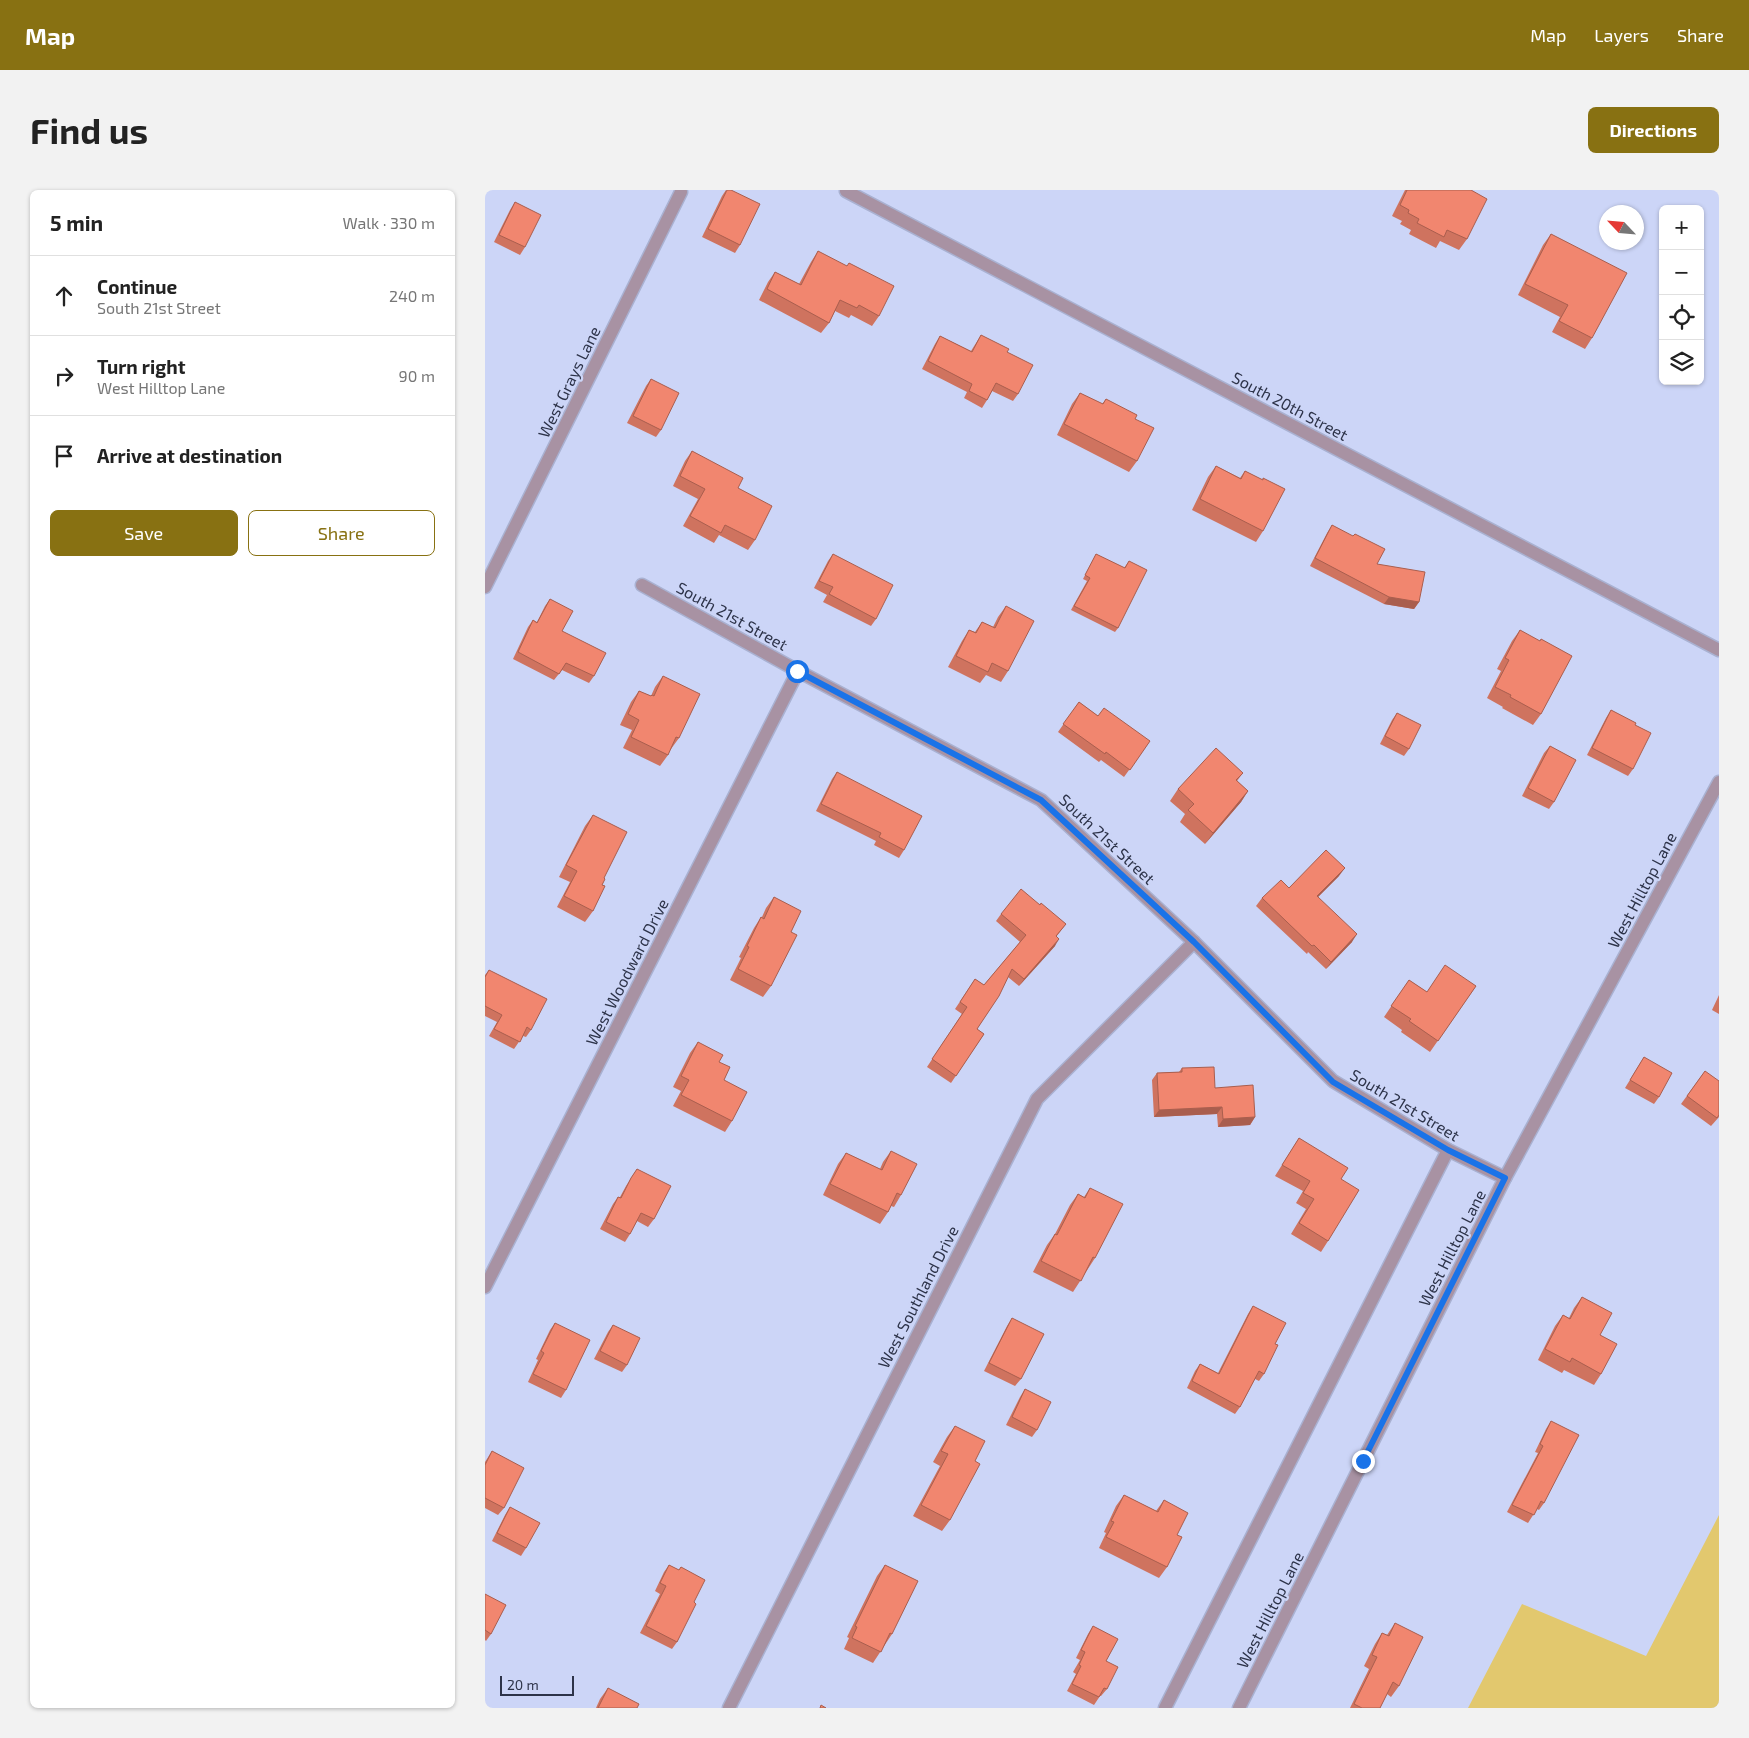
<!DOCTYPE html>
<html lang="en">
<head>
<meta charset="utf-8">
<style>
	body { margin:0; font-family:"Exo 2",sans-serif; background:#f2f2f2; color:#222 }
	.controls { position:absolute; right:15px; top:15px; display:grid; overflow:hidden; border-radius:8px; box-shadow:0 1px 4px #0004 }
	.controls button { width:45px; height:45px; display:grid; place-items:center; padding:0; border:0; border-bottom:1px solid #e0e0e0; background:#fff; color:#222; font:25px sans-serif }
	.compass { position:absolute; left:1114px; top:15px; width:45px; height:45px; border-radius:50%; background:#fff; box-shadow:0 1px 4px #0004; rotate:296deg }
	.scale { position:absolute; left:15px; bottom:12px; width:74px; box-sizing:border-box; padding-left:5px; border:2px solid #2d3349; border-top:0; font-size:14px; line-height:18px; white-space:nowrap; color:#2d3349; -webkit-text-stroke:4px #ccd5f7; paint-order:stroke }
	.stop { position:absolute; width:15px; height:15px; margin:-11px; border:4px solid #1a73e8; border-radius:50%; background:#fff }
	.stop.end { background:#1a73e8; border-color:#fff; box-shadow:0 1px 5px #0008 }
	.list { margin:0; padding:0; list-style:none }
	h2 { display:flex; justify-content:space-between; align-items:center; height:65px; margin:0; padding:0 20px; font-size:21px }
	h2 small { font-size:16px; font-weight:400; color:#767676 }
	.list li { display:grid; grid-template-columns:32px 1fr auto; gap:15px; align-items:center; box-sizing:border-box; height:80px; padding:0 20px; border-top:1px solid #e0e0e0 }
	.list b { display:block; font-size:19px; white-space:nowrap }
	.list p { margin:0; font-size:16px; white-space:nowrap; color:#767676 }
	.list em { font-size:16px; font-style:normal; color:#767676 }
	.actions { display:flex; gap:10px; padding:15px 20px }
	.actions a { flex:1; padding:11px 0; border:1px solid #887112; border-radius:8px; text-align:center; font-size:18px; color:#887112 }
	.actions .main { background:#887112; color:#fff }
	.icon { flex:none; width:28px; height:28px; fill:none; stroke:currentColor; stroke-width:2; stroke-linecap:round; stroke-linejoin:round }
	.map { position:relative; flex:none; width:1234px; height:1518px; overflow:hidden; border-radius:8px }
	header { display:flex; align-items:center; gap:30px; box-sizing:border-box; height:70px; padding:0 25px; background:#887112; color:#fff }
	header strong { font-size:24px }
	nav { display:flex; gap:28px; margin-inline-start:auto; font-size:18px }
	.intro { display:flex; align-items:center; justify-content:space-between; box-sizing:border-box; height:120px; padding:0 30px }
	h1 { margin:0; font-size:35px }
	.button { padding:12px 22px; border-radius:8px; background:#887112; color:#fff; font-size:18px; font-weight:700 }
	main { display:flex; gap:30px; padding:0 30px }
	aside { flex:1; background:#fff; border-radius:8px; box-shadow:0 1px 4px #0004 }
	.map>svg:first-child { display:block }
	.green { fill:#e2c86e }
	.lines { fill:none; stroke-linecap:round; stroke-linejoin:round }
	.street-casing { stroke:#a9b1d1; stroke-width:15 }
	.street { stroke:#a892a3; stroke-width:12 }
	.wall { fill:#cf735f }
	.shaded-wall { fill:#a95e4e }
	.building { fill:#f1866f; stroke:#a95e4e }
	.route { stroke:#1a73e8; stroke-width:6 }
	.labels { text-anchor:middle; stroke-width:4.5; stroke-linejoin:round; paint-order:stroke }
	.street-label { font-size:16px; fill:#2d3349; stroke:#ccd5f7 }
</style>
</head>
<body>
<header>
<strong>Map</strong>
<nav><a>Map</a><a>Layers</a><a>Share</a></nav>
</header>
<div class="intro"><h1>Find us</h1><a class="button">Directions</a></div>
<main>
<aside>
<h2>5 min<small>Walk · 330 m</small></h2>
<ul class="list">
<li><svg class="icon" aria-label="ahead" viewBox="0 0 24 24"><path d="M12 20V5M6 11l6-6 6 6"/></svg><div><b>Continue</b><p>South 21st Street</p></div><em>240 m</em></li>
<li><svg class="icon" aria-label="right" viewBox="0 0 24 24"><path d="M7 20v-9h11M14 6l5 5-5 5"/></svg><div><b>Turn right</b><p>West Hilltop Lane</p></div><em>90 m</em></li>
<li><svg class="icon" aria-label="arrive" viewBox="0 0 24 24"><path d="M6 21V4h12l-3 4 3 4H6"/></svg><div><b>Arrive at destination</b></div></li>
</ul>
<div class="actions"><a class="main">Save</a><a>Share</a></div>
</aside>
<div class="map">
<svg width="1234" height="1518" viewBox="0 0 1234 1518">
	<rect width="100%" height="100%" fill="#ccd5f7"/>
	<polygon class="green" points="1234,1325 1234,1518 983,1518 1037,1414 1161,1466"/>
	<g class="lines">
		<defs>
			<g id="street">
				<polyline points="361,1 1234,460"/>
				<polyline points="157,395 313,481 556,610 709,752 848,891 963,960 1020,988"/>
				<polyline points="0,397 196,2"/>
				<polyline points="0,1097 313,481"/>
				<polyline points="244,1518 552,909 709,752"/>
				<polyline points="680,1518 963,960"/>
				<polyline points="754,1518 1020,988 1234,592"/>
			</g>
		</defs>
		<use href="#street" class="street-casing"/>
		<use href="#street" class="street"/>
	</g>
	<g class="wall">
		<polygon points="241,0 255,55 250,63 217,47 237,6"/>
		<polygon points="920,0 986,0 982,49 974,60 955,51 951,58 924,44 926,40 915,34 917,31 907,26"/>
		<polygon points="30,12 40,57 35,65 9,52 25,20"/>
		<polygon points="1066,44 1107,148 1100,159 1067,142 1075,127 1033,105 1058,55"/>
		<polygon points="333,61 394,126 387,136 366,125 364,128 350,121 344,133 336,143 274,110 283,92 290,82 314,94 326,72"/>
		<polygon points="496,145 522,162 533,204 528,211 507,201 502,210 497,218 479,208 482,202 437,179 450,154 455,146 486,161"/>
		<polygon points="166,189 176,240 171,247 142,233 161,196"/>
		<polygon points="595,203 617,214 621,209 650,229 652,271 644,282 572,245 587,214"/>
		<polygon points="207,261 253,298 270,350 263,360 234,345 229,353 198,336 213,309 188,296 200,271"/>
		<polygon points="731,276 755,288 760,281 777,290 778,341 771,352 707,320 723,287"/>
		<polygon points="847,335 934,412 929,419 899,414 825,376 842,343"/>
		<polygon points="348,364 391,429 386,436 338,412 342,405 329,398 343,371"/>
		<polygon points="611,364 639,378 644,371 633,438 630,442 586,420 602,391 598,389"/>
		<polygon points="65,409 77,441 109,486 104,493 77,480 69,490 28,469 43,437 48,430 52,432 60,416"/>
		<polygon points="521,416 523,481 516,492 501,485 495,493 463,477 477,451 484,440 490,442 497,432 508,437 513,427"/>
		<polygon points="1035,440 1056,524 1048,535 1017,518 1018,517 1002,508 1016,481 1012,479 1027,451"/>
		<polygon points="178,486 194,548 186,559 185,559 183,565 175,576 138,558 147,540 135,535 146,512 154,501 166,506 170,497"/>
		<polygon points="594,512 613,526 665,551 639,587 616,570 614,572 573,542"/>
		<polygon points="1126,520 1150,535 1148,579 1143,586 1102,565 1121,528"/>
		<polygon points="912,523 924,559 919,566 895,554 907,530"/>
		<polygon points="1065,556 1069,612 1064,619 1037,606 1059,563"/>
		<polygon points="352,582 419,660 414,668 389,655 391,651 331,621 347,589"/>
		<polygon points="758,583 752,591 763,601 756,612 720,654 695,632 700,624 685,611 693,599"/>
		<polygon points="108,625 119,688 117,695 108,721 100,732 72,717 85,692 74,687 100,636"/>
		<polygon points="854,686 833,707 867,752 841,779 823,762 822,764 771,716 777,708 804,698"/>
		<polygon points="289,707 306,742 286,796 278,807 245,790 256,768 254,767 269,738 276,727 277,727 281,718"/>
		<polygon points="555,715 581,734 571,747 570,756 534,796 523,787 492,839 499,844 466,893 442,877 477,824 470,819 490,789 499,795 535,752 511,731 516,724"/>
		<polygon points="4,780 46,840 41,847 38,846 29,859 4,846 12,832 0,826 0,785"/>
		<polygon points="924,790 942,802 991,796 945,862 916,842 917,840 899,827"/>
		<polygon points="1234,805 1234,824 1227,820"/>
		<polygon points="213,852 234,872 247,931 240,942 188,916 196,901 188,897 205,863"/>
		<polygon points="1159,867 1174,907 1169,914 1140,898"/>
		<polygon points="697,878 730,898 770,927 765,935 733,937 732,924 669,927 667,890 672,883 694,882"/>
		<polygon points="1220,881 1234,927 1226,936 1196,914"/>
		<polygon points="814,948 856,989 843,1051 836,1062 806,1044 821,1019 811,1013 818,1001 790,986"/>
		<polygon points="406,961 416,1005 409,1017 406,1016 403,1022 395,1034 338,1005 353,974 361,963 395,979 398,972"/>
		<polygon points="152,979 169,1029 163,1037 152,1031 145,1044 140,1052 115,1039 128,1014 133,1007 135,1007 141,996"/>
		<polygon points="605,998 610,1068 588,1102 548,1082 562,1055 570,1044 585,1015 593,1004 599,1007"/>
		<polygon points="1097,1107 1115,1145 1116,1184 1109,1195 1079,1180 1077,1183 1053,1170 1070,1136 1078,1125 1084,1128 1089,1118"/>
		<polygon points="768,1116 790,1154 779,1184 774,1191 770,1189 755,1217 750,1224 702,1198 710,1181 715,1174 733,1183 763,1124"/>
		<polygon points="527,1128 536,1189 530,1196 499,1181 522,1136"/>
		<polygon points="70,1133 81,1200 76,1208 43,1192 53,1170 51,1169 65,1140"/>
		<polygon points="128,1135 142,1175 137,1182 109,1169 123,1142"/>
		<polygon points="540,1199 552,1240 547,1247 521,1235 535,1207"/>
		<polygon points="1066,1231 1059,1313 1054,1320 1052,1319 1043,1333 1022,1322 1053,1263 1050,1262 1061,1239"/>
		<polygon points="470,1236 465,1330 457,1341 428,1326 455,1276 448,1272 462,1247"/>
		<polygon points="7,1261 19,1318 13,1325 0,1318 0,1272"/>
		<polygon points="639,1305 671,1321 679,1310 692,1345 682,1377 674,1388 614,1358 621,1343 619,1342 631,1316"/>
		<polygon points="25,1317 41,1358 36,1366 7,1351 20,1325"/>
		<polygon points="184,1375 194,1380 196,1377 209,1412 192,1452 187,1459 155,1443 175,1404 170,1401 179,1382"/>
		<polygon points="400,1375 407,1444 388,1473 359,1459 364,1448 362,1447 392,1386"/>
		<polygon points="0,1404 6,1444 1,1451 0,1450"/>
		<polygon points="910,1433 914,1496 906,1507 902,1504 895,1518 865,1518 884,1479 879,1476 890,1454 897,1443 902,1445"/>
		<polygon points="608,1436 621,1471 622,1499 616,1506 615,1506 609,1515 582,1501 591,1484 588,1482 595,1470 591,1468 603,1444"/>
		<polygon points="123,1498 152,1518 111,1518 115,1509"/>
	</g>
	<g class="shaded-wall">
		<polygon points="904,407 934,412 929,419 899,414"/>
		<polygon points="763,601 756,612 720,654 728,643"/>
		<polygon points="860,678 854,686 826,714 832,706"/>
		<polygon points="872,744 867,752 841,779 846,772"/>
		<polygon points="574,749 570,756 534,796 539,789"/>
		<polygon points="737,917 732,924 669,927 674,920"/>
		<polygon points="770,927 765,935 733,937 738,929"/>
	</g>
	<g class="building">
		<polygon points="242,0 246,0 275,14 255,55 223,39"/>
		<polygon points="922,0 986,0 1002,9 982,49 962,40 959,47 932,33 934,29 923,23 924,20 915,15"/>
		<polygon points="30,12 56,25 40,57 14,45"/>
		<polygon points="1066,44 1142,83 1107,148 1074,131 1083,115 1040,94"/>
		<polygon points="333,61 362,76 364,73 409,96 394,126 374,115 372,118 355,110 344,133 282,99 290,82 316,95"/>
		<polygon points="496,145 524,159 522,162 548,175 533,204 511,193 502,210 484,201 487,194 443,171 455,146 487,162"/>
		<polygon points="166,189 194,203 176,240 148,226"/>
		<polygon points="595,203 618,214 621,209 652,225 650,229 669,238 652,271 579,234"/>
		<polygon points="207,261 258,288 253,298 287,316 270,350 240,335 236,343 205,326 220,299 195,286"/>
		<polygon points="731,276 756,289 760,281 778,290 778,288 800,299 778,341 715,309"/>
		<polygon points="847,335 868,346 870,344 900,359 892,374 940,382 934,412 904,407 830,368"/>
		<polygon points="348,364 408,395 391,429 344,404 348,397 334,391"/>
		<polygon points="611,364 640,378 644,371 662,380 633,438 589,416 605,388 600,385"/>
		<polygon points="65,409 88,421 77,441 121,463 109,486 81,473 74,484 33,462 48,430 52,433"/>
		<polygon points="521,416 549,431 523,481 507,473 503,482 471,466 484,440 491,443 497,432 510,438"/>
		<polygon points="1035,440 1055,451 1056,449 1087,466 1056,524 1025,507 1026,505 1010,497 1024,470 1020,468"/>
		<polygon points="178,486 215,504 194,548 191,547 183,565 146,547 154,530 143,524 154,501 166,506 167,505 169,506"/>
		<polygon points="594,512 613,526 619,518 665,551 645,580 621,562 620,564 578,534"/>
		<polygon points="1126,520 1151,533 1150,535 1166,543 1148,579 1107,558"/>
		<polygon points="912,523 936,535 924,559 900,546"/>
		<polygon points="1065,556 1091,570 1069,612 1043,598"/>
		<polygon points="731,558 758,583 751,590 763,601 728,643 703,620 709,614 693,599"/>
		<polygon points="352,582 437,626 419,660 394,647 396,643 336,614"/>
		<polygon points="108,625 142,642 119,688 120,689 117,695 120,696 108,721 79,706 92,681 81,675"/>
		<polygon points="841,660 860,678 832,706 872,744 846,772 829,755 827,756 777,708 796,690 804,698"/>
		<polygon points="536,699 555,715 556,713 581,734 571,746 574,749 539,789 527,779 514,806 492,839 499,844 471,886 447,869 482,817 475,812 490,789 499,795 541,745 516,724"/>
		<polygon points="289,707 316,721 306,742 312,745 286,796 253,779 264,757 262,756 276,727 279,729"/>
		<polygon points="960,775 991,796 953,851 924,831 926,829 906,816 924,790 942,802"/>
		<polygon points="4,780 62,809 46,840 42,837 35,852 9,839 17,825 0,816 0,787"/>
		<polygon points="213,852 238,865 234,872 245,877 239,890 262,902 247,931 196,905 204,890 196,886"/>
		<polygon points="1159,867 1187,883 1174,907 1145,890"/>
		<polygon points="729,877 730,898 768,895 770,927 738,929 737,917 674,920 672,883 697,882 697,878"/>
		<polygon points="1220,881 1234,891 1234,925 1232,928 1202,906"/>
		<polygon points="814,948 863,978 856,989 874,1000 843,1051 814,1033 829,1009 818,1003 825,991 797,975"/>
		<polygon points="406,961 432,974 416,1005 412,1003 403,1022 345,994 361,963 397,980"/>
		<polygon points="152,979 186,996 169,1029 156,1023 145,1044 121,1032 133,1007 136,1008 146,988"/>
		<polygon points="605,998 638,1014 610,1068 608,1067 596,1091 556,1071 570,1044 572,1045 593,1004 600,1008"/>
		<polygon points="1097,1107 1127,1123 1115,1145 1132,1154 1116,1184 1087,1168 1085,1172 1060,1159 1078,1125 1085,1129"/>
		<polygon points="768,1116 801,1133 790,1154 793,1155 779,1184 774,1181 755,1217 707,1191 715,1174 734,1184"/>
		<polygon points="527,1128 559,1144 536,1189 504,1173"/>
		<polygon points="70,1133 105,1150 81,1200 48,1184 59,1163 56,1161"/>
		<polygon points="128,1135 155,1148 142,1175 115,1161"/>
		<polygon points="540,1199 566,1212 552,1240 527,1227"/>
		<polygon points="1066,1231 1094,1245 1059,1313 1056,1311 1049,1325 1027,1315 1058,1256 1055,1254"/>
		<polygon points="470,1236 500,1251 490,1271 495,1274 465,1330 436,1315 463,1264 456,1261"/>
		<polygon points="7,1261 39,1278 19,1318 0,1308 0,1275"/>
		<polygon points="639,1305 673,1322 679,1310 703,1323 692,1345 697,1347 682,1377 621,1347 629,1332 626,1331"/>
		<polygon points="25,1317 55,1333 41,1358 12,1343"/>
		<polygon points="184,1375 194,1380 196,1377 220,1390 209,1412 211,1414 192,1452 161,1436 181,1396 175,1393"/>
		<polygon points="400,1375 433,1391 407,1444 405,1443 396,1462 367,1448 372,1437 370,1436"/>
		<polygon points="0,1404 21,1415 6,1444 0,1440"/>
		<polygon points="910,1433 938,1447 914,1496 908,1492 895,1518 877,1518 869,1514 892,1467 887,1465 897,1443 904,1446"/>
		<polygon points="608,1436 633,1449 621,1471 633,1477 622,1499 619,1498 614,1507 587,1494 596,1476 594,1475 600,1462 596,1460"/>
		<polygon points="123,1498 154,1514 152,1518 113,1518"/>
		<polygon points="336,1515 341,1518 335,1518"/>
	</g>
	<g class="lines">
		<polyline class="route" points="312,481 556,610 709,752 848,892 963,960 1020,988 878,1271"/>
	</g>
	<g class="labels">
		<g class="street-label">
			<text transform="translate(84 192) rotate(-64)" y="6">West Grays Lane</text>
			<text transform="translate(805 216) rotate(28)" y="6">South 20th Street</text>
			<text transform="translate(247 426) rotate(29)" y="6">South 21st Street</text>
			<text transform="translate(622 649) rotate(43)" y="6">South 21st Street</text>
			<text transform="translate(1157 700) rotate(-62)" y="6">West Hilltop Lane</text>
			<text transform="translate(142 782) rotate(-63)" y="6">West Woodward Drive</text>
			<text transform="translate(920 915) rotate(31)" y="6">South 21st Street</text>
			<text transform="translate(967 1058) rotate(-63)" y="6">West Hilltop Lane</text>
			<text transform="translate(433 1107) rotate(-63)" y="6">West Southland Drive</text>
			<text transform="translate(785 1420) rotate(-63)" y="6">West Hilltop Lane</text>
		</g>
	</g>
</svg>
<div class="controls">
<button>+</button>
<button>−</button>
<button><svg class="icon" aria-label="locate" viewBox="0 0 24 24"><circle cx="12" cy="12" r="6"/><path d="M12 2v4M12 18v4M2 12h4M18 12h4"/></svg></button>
<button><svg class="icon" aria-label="layers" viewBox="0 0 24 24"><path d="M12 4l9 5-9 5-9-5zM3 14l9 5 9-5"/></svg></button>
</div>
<svg class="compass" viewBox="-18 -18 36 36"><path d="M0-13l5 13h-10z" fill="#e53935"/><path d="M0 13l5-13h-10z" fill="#767676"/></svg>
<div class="scale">20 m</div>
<div class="stop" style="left:312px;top:481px"></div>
<div class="stop end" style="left:878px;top:1271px"></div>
</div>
</main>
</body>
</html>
